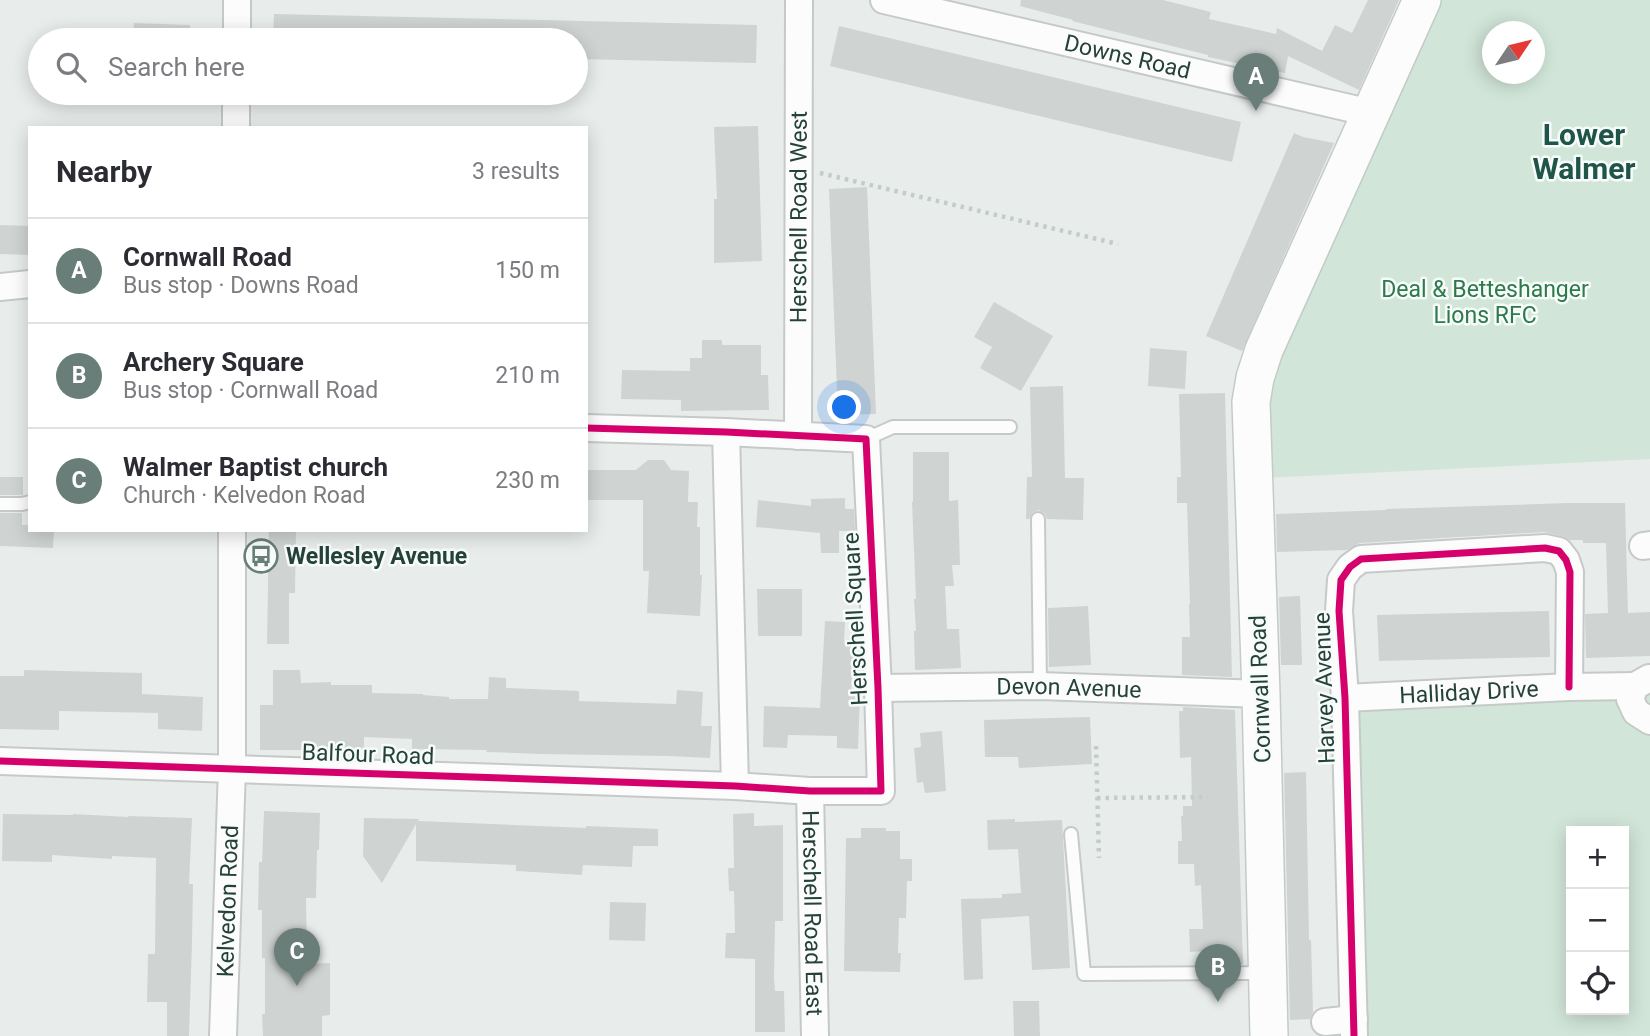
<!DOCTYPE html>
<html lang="en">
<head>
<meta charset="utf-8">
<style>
	body { margin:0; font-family:Roboto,sans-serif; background:#f7f7f7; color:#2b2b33 }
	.controls { position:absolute; right:21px; bottom:21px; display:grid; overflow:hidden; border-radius:0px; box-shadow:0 4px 18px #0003 }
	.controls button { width:63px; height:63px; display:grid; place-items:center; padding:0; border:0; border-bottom:2px solid #e1e1e2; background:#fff; color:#2b2b33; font:35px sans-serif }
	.compass { position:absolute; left:1482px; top:21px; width:63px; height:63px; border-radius:50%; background:#fff; box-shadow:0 4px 18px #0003; rotate:55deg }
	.you { position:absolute; left:845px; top:408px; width:24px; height:24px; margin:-18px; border:5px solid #fff; border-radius:50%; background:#1a73e8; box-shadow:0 0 0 10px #1a73e833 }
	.badge { display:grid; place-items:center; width:46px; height:46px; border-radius:50%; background:#697e78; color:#fff; font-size:23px; font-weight:700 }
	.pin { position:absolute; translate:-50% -58px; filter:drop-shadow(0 2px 4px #0008) }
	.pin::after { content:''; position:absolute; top:37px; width:24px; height:21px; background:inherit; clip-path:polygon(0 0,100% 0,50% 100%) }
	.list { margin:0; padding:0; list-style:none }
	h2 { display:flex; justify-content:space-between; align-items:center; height:91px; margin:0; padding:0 28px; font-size:30px }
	h2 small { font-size:23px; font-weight:400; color:#7c7c81 }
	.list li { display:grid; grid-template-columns:46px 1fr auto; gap:21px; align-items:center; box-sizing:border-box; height:105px; padding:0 28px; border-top:2px solid #e1e1e2 }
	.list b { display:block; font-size:26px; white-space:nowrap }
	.list p { margin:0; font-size:23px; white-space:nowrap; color:#7c7c81 }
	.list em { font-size:23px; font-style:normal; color:#7c7c81 }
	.icon { flex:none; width:38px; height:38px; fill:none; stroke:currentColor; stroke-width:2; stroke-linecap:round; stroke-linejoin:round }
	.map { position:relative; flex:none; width:1650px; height:1036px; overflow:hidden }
	.search { position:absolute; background:#fff; box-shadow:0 4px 18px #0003; left:28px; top:28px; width:560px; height:77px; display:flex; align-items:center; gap:18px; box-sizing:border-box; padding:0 24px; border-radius:38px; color:#7c7c81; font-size:26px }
	.panel { position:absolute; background:#fff; box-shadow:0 4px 18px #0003; left:28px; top:126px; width:560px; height:406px; border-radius:0px }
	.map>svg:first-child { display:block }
	.green { fill:#d1e6d8; fill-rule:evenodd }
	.building { fill:#cfd4d2 }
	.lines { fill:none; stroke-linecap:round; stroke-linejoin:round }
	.service-casing { stroke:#c5cac8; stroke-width:16 }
	.minor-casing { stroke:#c5cac8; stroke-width:30 }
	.secondary-casing { stroke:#c3cbc8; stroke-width:40 }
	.path { stroke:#c3ccca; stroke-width:4.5; stroke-dasharray:3.5 5; stroke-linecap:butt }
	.service { stroke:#fcfcfc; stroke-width:12 }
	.minor { stroke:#fcfcfc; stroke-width:26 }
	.secondary { stroke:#fcfcfc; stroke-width:37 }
	.cycleway-casing { stroke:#f7fbf9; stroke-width:11 }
	.cycleway { stroke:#d6006c; stroke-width:7 }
	.labels { text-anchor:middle; stroke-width:5; stroke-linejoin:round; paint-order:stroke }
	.street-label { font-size:23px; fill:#24423a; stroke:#f7fbf9 }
	.park-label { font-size:23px; fill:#2d7a4b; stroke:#f7fbf9 }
	.poi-label { font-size:23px; font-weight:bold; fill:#24423a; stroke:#f7fbf9; text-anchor:start }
	.district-label { font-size:30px; font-weight:bold; fill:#1f5548; stroke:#f7fbf9 }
</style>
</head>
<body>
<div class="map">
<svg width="1650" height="1036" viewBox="0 0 1650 1036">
	<rect width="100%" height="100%" fill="#e8edeb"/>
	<g class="green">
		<path d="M 1442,0 L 1650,0 L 1650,459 L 1266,478 L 1262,393 ZM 1492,32 L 1534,32 L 1534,74 L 1492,74 Z"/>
		<path d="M 1650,678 L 1650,1036 L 1354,1036 L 1345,698 ZM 1571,831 L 1624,831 L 1624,1010 L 1571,1010 Z"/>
	</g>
	<g class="building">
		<polygon points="1021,0 1163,0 1211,12 1209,19 1276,34 1277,28 1322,51 1335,25 1352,33 1368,0 1399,0 1359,90 1288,56 1285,73 1208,57 1208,55 1072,21 1073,20 1020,6"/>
		<polygon points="274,14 757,25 756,63 576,59 576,40 273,40"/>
		<polygon points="134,23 190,25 190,40 133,40"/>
		<polygon points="839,26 1241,122 1232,162 830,66"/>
		<polygon points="758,126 762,261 714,263 714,199 717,199 714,127"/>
		<polygon points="1294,133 1303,137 1334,143 1242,351 1206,336"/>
		<polygon points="867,187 876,414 838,415 829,189"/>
		<polygon points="0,225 30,226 30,255 0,254"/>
		<polygon points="994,302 1053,336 1021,391 980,368 992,347 974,337"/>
		<polygon points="702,340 722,340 722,345 761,345 761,375 768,375 769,410 681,411 681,400 621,399 622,370 690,371 690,358 702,358"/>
		<polygon points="1150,348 1187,351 1185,389 1148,386"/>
		<polygon points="1063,386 1065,478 1084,478 1083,520 1047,519 1045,514 1039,510 1033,512 1029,519 1026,519 1027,477 1032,477 1030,387"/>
		<polygon points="1225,393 1232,677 1182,675 1182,637 1190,637 1189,604 1190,604 1187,503 1177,503 1177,477 1181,477 1179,394"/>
		<polygon points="913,452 949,452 949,501 958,500 960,565 952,565 954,586 945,586 947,629 959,629 961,668 915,670 914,631 916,631 914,599 916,599 912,502 913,502"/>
		<polygon points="648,460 664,460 671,470 689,471 688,502 698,502 697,527 700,527 700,575 702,575 700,616 647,613 649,571 643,571 643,500 586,500 586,470 636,470"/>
		<rect x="0" y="477" width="23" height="18"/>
		<polygon points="845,498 845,509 854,509 855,531 839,531 839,553 821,553 820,533 756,527 758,500 811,506 811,499"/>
		<polygon points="1568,503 1625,503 1628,613 1650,612 1650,656 1586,658 1585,614 1608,613 1606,543 1583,543 1583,540 1570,540 1562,536 1544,532 1360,543 1347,550 1277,552 1276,514 1386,510 1386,509"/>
		<polygon points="0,513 22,513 22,525 30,525 30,530 54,530 53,548 0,546"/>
		<polygon points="269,530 296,530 295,593 289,593 289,644 267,644"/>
		<polygon points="757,589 802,589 802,636 758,636"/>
		<polygon points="1300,596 1302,665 1281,665 1279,597"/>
		<polygon points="1088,606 1091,665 1049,667 1048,608"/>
		<polygon points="1549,611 1550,657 1379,661 1377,615"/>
		<polygon points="825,621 845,622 844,641 854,637 851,695 860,695 858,749 837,748 837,736 788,735 787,748 763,747 764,706 820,708"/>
		<polygon points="24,670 142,673 142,694 203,697 202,731 158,729 158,713 59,711 59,730 0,729 0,676 24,676"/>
		<polygon points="273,670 300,670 301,683 331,682 331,685 372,685 372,693 423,694 423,695 449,697 449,699 488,699 489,677 506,678 506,688 579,691 579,701 676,704 677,690 703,692 701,726 712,726 710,758 667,756 541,754 486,752 487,750 412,749 412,739 364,737 364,750 260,750 260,705 273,705"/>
		<polygon points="1183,707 1235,710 1243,964 1204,965 1204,951 1190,952 1189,929 1203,929 1201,885 1195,886 1194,864 1178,864 1178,841 1182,841 1181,816 1183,816 1183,806 1192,806 1191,757 1180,758 1179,711 1183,711"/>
		<polygon points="1090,717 1092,764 1019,768 1018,757 985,757 984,720"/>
		<polygon points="942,731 946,791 925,793 923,782 917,783 914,748 921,747 920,733"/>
		<polygon points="1306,772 1309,940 1311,940 1313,1012 1310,1019 1290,1020 1284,773"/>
		<polygon points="264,811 320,813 319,850 317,850 316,898 306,898 307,964 330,963 330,1015 322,1016 322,1036 263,1036 262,1014 265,1014 265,958 262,958 262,910 258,910 259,862 262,862"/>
		<polygon points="754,813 754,826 783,825 783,921 775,921 774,977 775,991 784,991 785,1032 755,1032 755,959 725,958 726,933 735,933 734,891 729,891 728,868 734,868 733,814"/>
		<polygon points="3,814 73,815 73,814 128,817 128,816 192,818 189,884 193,884 192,943 189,1036 167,1036 167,1002 147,1002 148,954 155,954 156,858 112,856 112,859 52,855 52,862 2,861"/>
		<polygon points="364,818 419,819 418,821 586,828 586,826 658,829 658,846 633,846 632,867 583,865 582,875 516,871 516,865 416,861 416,824 382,883 363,856"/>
		<polygon points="1015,819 1015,822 1062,820 1070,968 1032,970 1029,916 981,919 983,979 964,980 961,899 1002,898 1002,894 1021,893 1018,849 988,850 987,820"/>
		<polygon points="861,828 886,828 886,831 900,831 900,859 912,859 912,881 907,881 906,918 899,918 898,953 901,953 900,972 844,971 846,838 861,838"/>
		<polygon points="610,902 646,903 645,941 609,940"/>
		<polygon points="1013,1001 1039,1001 1040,1036 1014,1036"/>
	</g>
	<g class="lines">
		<defs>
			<g id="service">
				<polyline points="866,439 893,427 1010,427"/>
				<polyline points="0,504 22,504 30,502"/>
				<polyline points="1038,519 1040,686"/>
				<polyline points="1071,834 1084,974 1250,973 1264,968"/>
			</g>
			<g id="minor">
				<path id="s1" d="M 884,0 L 1371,113"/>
				<polyline points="237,40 237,0"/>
				<polyline points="236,128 236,93"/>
				<polyline points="0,287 30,284"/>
				<polyline points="726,432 735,786"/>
				<path id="s2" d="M 798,436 L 799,0"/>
				<polyline points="1643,546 1650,545"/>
				<polyline points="1649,678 1635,686 1630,699 1636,712 1650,721"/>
				<path id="s3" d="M 878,688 L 1040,686 L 1261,694"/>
				<path id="s4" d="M 1345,698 L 1569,687 L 1635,686"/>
				<polyline points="0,761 735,786 810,791 881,791 878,688 866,439 726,432 586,428"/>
				<path id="s5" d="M 810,791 L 815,1036"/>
				<polyline points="1325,1022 1354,1019"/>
				<path id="s6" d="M 223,1036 L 232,768 L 232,530"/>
				<polyline points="1354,1036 1345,698 1339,611 1341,580 1350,567 1361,559 1545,548 1559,551 1566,560 1570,572 1569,687"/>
			</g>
			<polyline id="secondary" points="1269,1036 1261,694 1251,402 1255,378 1264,350 1422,0"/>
		</defs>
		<use href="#service" class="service-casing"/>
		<use href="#minor" class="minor-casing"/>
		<use href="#secondary" class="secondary-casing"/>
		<g class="path">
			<polyline points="820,173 1118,244"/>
			<polyline points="1096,746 1099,858"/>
			<polyline points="1097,798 1208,797"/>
		</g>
		<use href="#service" class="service"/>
		<use href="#minor" class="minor"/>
		<use href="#secondary" class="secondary"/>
		<defs>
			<g id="cycleway">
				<polyline points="0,761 735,786 810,791 881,791 878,688 866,439 726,432 586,428"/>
				<polyline points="1354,1036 1345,698 1339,611 1341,580 1350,567 1361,559 1545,548 1559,551 1566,560 1570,572 1569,687"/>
			</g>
		</defs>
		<use href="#cycleway" class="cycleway-casing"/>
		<use href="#cycleway" class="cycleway"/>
	</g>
	<defs>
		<symbol id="bus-ring" viewBox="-11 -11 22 22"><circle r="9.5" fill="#f7fbf9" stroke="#697e78" stroke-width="1.5"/><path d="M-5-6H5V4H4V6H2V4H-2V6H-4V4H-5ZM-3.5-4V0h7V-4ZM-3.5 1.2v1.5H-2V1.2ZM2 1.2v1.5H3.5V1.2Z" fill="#697e78"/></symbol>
	</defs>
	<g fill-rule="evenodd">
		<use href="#bus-ring" x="242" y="537" width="38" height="38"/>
	</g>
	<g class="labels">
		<g class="street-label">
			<text dy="8" stroke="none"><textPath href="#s1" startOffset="250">Downs Road</textPath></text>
			<text dy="8" stroke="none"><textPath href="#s2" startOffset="219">Herschell Road West</textPath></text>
			<text transform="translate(855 619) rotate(-93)" y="8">Herschell Square</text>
			<text dy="8" stroke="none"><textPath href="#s3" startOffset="191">Devon Avenue</textPath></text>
			<text transform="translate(1324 688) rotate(-92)" y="8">Harvey Avenue</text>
			<text transform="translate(1260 689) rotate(-92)" y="8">Cornwall Road</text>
			<text dy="8" stroke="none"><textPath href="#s4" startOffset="124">Halliday Drive</textPath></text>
			<text transform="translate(368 754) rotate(2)" y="8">Balfour Road</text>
			<text dy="8" stroke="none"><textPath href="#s6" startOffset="135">Kelvedon Road</textPath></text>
			<text dy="8" stroke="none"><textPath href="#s5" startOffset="122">Herschell Road East</textPath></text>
		</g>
		<g class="park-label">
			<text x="1485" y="297">Deal &amp; Betteshanger<tspan x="1485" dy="26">Lions RFC</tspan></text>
		</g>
		<g class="poi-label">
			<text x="286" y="564">Wellesley Avenue</text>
		</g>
		<g class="district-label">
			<text x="1584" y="145">Lower<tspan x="1584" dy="34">Walmer</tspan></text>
		</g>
	</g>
</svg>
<div class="controls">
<button>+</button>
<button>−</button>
<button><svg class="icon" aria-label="locate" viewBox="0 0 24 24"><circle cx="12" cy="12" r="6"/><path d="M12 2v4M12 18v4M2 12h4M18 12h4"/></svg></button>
</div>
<svg class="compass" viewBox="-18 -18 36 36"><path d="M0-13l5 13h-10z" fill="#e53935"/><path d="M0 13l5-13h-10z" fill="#7c7c81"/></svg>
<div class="you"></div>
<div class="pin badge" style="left:1256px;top:111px">A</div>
<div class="pin badge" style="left:1218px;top:1002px">B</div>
<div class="pin badge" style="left:297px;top:986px">C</div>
<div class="search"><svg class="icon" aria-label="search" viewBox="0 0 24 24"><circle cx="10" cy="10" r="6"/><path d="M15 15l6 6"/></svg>Search here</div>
<section class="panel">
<h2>Nearby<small>3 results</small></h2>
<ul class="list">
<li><span class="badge">A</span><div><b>Cornwall Road</b><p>Bus stop · Downs Road</p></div><em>150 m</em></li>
<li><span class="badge">B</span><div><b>Archery Square</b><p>Bus stop · Cornwall Road</p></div><em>210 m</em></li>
<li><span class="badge">C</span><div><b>Walmer Baptist church</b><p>Church · Kelvedon Road</p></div><em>230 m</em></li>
</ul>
</section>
</div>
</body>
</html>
